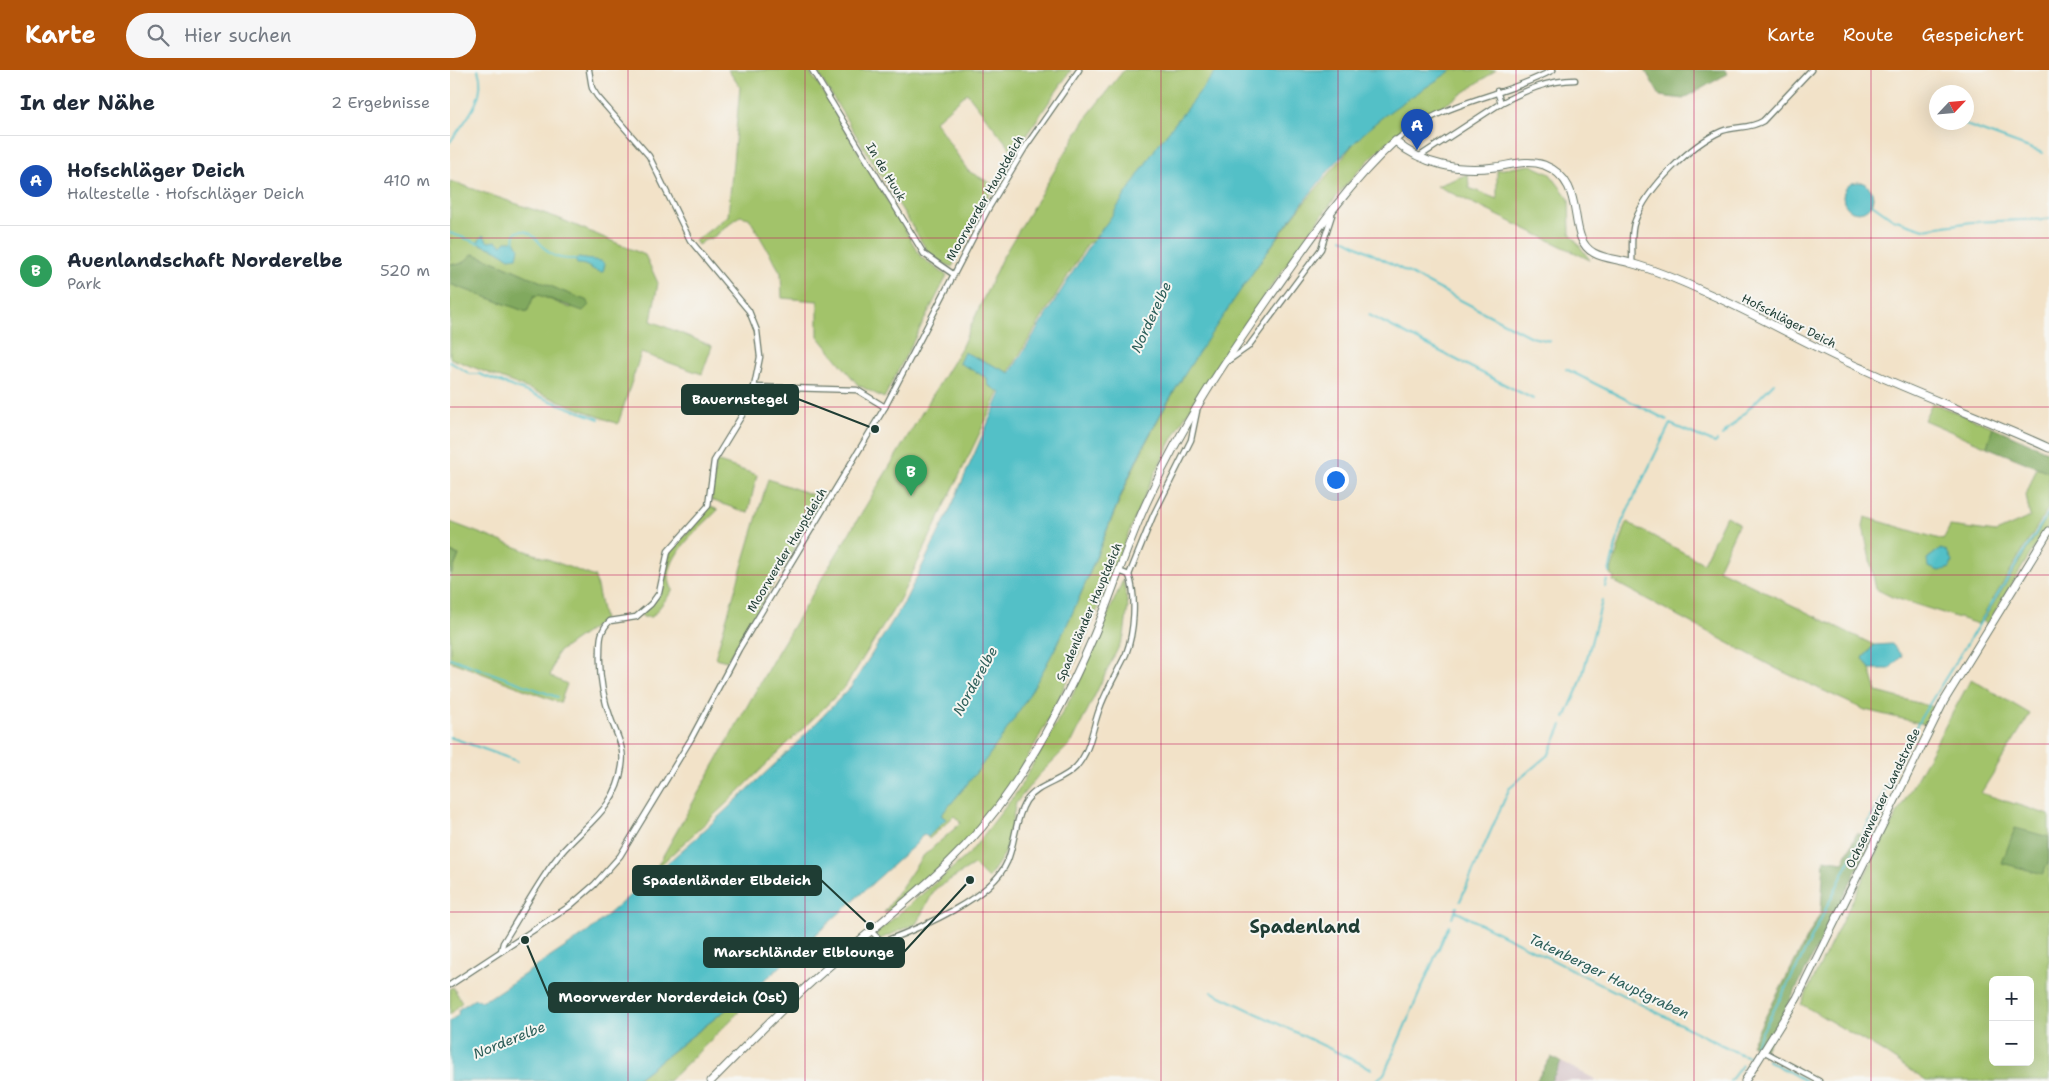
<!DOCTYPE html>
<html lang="de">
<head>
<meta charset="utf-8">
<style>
	body { margin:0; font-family:"Shantell Sans",sans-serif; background:#f6f6f7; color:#1f2937 }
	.controls { position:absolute; right:15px; bottom:15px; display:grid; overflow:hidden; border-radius:8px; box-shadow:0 5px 20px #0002 }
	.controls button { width:45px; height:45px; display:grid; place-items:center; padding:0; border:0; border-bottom:1px solid #e0e1e3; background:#fff; color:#1f2937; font:25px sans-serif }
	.compass { position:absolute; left:1479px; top:15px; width:45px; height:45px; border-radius:50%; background:#fff; box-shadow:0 5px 20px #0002; rotate:64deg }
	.you { position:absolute; left:885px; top:409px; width:18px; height:18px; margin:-12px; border:4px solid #fff; border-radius:50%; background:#1a73e8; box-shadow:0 0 0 8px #1a73e833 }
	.badge { display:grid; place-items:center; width:32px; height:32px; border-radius:50%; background:#b45309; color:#fff; font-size:16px; font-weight:700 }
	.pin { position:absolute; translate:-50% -41px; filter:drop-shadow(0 1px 2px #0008) }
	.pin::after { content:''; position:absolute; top:26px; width:18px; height:15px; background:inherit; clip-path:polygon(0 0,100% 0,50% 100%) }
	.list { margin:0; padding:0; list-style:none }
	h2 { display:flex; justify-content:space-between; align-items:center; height:65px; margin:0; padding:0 20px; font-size:21px }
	h2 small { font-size:16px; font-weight:400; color:#747a83 }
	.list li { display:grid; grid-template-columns:32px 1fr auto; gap:15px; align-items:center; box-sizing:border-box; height:90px; padding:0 20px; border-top:1px solid #e0e1e3 }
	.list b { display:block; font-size:19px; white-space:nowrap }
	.list p { margin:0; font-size:16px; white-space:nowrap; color:#747a83 }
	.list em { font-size:16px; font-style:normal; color:#747a83 }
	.icon { flex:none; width:28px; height:28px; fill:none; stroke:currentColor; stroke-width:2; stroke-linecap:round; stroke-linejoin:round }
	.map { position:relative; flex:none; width:1599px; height:1011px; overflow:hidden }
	header { display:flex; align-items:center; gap:30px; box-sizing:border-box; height:70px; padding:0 25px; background:#b45309; color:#fff }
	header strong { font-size:24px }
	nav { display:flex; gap:28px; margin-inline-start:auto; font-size:18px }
	.search { width:350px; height:45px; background:#f6f6f7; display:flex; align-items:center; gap:12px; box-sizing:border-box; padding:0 18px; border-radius:28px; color:#747a83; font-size:19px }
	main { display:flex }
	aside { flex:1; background:#fff }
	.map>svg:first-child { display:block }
	.industrial { fill:#d2bec3 }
	.green { fill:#a2c36b; stroke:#608050; fill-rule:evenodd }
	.forest { fill:#81a95f; stroke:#50734a }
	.water { fill:#52c0c7; stroke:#387e7e }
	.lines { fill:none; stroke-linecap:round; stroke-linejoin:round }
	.stream { stroke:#52c0c7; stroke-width:2 }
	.street-casing { stroke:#697768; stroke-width:7 }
	.secondary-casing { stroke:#697768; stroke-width:9 }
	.street { stroke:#fff; stroke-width:4.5 }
	.secondary { stroke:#fff; stroke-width:7 }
	.grid { fill:none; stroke:#c2185b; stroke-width:1; stroke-opacity:0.55 }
	.labels { text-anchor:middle; stroke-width:4; stroke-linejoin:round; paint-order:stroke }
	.street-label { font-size:12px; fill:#1f3d34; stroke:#f6f6f2 }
	.water-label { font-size:14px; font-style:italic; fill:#2c5e59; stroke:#f6f6f2 }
	.district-label { font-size:18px; font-weight:bold; fill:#1f3d34; stroke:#f6f6f2 }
	.leader { fill:none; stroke:#1f3d34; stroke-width:2 }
	.callout-dot { fill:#1f3d34; stroke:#f6f6f2; stroke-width:2 }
	.callout { fill:#1f3d34; stroke:#1f3d34; stroke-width:2 }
	.callout-label { font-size:14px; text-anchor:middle; font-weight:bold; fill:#fff }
</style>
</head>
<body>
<header>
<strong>Karte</strong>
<div class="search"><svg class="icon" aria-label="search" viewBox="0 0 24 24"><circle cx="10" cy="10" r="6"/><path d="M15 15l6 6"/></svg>Hier suchen</div>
<nav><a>Karte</a><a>Route</a><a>Gespeichert</a></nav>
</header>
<main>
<aside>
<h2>In der Nähe<small>2 Ergebnisse</small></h2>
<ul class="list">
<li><span class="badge" style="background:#1a4fb4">A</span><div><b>Hofschläger Deich</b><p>Haltestelle · Hofschläger Deich</p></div><em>410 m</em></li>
<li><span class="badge" style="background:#2e9e5b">B</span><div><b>Auenlandschaft Norderelbe</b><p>Park</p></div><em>520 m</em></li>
</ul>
</aside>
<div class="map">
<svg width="1599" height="1011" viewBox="0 0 1599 1011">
	<rect width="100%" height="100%" fill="#f6f6f2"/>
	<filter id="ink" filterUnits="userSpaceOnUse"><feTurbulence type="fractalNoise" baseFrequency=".02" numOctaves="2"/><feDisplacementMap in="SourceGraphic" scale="10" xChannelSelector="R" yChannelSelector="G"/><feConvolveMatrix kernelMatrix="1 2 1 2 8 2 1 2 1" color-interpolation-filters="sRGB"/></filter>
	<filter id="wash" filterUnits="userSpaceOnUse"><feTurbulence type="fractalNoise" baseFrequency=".0096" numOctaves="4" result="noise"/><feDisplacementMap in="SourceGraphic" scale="20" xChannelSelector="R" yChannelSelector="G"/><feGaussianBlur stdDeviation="1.12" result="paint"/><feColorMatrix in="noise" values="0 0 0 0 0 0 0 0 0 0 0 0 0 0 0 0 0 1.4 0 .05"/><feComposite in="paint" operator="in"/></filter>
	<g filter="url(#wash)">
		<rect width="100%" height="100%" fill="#f2e2c8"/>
		<polygon class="industrial" points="1111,992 1149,1011 1101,1011"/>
		<g class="green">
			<polygon points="278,0 357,0 367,12 471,187 497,206 434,328 408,315 368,266 368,231 332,228 331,203 299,148 290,146 261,169 258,168 248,175 245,171 278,146 290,17"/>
			<polygon points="366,0 621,0 564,83 517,23 485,51 518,101 544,115 502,197 491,192 478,182"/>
			<path d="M 674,0 L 1046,0 C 1029,12 1011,25 993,36 C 975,47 956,56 939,71 C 894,110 860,162 825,211 C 790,262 753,313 723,368 C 644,515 614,693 479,807 C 465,819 449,836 434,843 L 472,787 L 511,753 L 504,746 L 479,769 L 478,767 L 495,749 L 491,745 C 533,698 572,639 603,582 C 644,506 667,421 710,346 C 749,277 795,211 843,147 C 862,122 885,99 903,74 L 638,173 L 560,300 L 450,529 L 395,617 L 279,731 L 205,800 L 327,583 L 511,278 L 551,190 L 638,45 Z"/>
			<polygon points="1081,95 1100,104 1119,129 1120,163 1140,190 987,116 1018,104 1019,118 1047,129 1047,100"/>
			<path d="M 0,111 L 108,148 L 195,185 L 208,213 L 201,251 L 262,276 L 252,304 L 191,283 L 168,354 L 0,288 L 0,214 L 77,242 L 84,226 L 89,225 L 120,238 L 137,231 C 98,217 62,197 23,184 C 15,190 11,198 0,193 Z"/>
			<polygon points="1482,333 1543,357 1537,377 1474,350"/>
			<polygon points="266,391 307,405 298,443 261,430"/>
			<path d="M 1587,397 L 1599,402 L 1599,437 L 1528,554 L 1442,527 L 1426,519 L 1413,456 L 1415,447 L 1493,470 L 1500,456 L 1546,462 L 1580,447 L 1576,425 ZM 1490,479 L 1500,498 L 1489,501 L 1477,489 Z"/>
			<polygon points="318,409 374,429 277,591 265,588"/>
			<path d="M 259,436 L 268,440 C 250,458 206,493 223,520 L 202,547 L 193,547 L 191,545 L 210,524 L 220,482 L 255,444 Z"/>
			<polygon points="1599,444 1599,454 1537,554 1533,551"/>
			<polygon points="1276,446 1289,453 1268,499 1424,575 1413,588 1420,599 1427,622 1487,638 1478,655 1415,640 1327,599 1163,511 1164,507 1160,504 1177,452 1253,493"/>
			<polygon points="0,452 145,507 154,550 107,583 100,606 117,614 110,633 0,591 0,507 9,485 0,482"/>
			<polygon points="673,510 678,536 674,566 622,672 587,707 566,733 555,783 538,809 524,795 485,819 466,854 430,869 425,864 519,784 567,722 623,624"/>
			<path d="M 1521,609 L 1580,644 L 1531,723 L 1599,745 L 1599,1011 L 1476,1011 L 1433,982 L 1351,934 L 1427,781 ZM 1543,910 L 1580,910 L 1580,992 L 1543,992 Z"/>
			<polygon points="3,917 12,932 0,945 0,919"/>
			<polygon points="281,936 289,942 219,1011 184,1011"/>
		</g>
		<g class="forest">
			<polygon points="1195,0 1275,0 1277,4 1233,29 1210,26"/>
			<path d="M 23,184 C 62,197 98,217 138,231 L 139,235 L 133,241 L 89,225 L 84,226 L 77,242 L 0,214 L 0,193 C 11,198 15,190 23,184 Z"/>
			<polygon points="1543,357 1599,382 1599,402 1537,377"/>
			<polygon points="0,482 9,485 0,507"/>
			<polygon points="1565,758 1599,767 1599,791 1593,804 1552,793"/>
			<polygon points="1407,763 1422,770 1315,980 1301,974 1371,842 1374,789 1393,792"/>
			<polygon points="1101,987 1111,992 1101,1011 1086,1011"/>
		</g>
		<g class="water">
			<path d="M 767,0 L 1002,0 C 972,21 938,39 912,65 C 864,112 826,169 788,224 C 752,277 715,331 687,389 C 663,440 645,494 621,546 C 588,617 542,688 491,745 L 496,749 L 478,767 L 473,764 L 467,773 L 322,904 L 184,1011 L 0,1011 L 0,951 L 8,945 L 9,939 L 25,929 L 30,931 L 39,928 L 138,862 L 246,768 L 340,680 L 401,617 L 454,533 L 498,444 L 551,323 L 538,315 L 537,308 L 509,293 L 514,282 L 560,303 L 639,176 L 659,150 L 707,76 Z"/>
			<circle cx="1408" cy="127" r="15"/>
			<polygon points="33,165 38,172 46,171 52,175 56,171 65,171 69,178 67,187 59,188 46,180 27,173"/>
			<path d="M 128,188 L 151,191 L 155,194 L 153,202 C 142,202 138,193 127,194 L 125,189 Z"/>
			<polygon points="1490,479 1497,481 1502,492 1500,498 1489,501 1478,497 1477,489"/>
			<polygon points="1442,574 1452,586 1439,599 1420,599 1413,588 1424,575"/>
		</g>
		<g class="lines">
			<g class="stream">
				<polyline points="1513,54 1593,83"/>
				<path d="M 0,72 C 15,51 38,27 28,0"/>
				<polyline points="1422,134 1443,149 1474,159 1522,152 1599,149"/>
				<polyline points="0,163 28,173"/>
				<polyline points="892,168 1081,267 1100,271"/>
				<path d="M 64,173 L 65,163 C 81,154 90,177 101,184 C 108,189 117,189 125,189"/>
				<polyline points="919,245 1083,329"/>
				<polyline points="0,292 20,304 29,304 149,349"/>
				<polyline points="1116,299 1217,350"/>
				<polyline points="1272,366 1324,313"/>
				<polyline points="1159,502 1172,452 1220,354 1265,373 1267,371"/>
				<polyline points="1155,517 1157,510"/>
				<polyline points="0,588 107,627"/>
				<polyline points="1115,648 1131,611 1152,531"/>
				<polyline points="0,667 67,691"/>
				<polyline points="1010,831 1060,717 1099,684 1112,655"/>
				<polyline points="1005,841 1290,984 1303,988"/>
				<polyline points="1002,848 1007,837"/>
				<polyline points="762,922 922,999"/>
				<polyline points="1305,975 1346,899 1470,649 1599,442"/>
				<polyline points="1317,990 1356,1011"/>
				<polyline points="925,1011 934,1004 999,855"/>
				<polyline points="1280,1011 1292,995"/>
			</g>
		</g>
	</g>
	<g filter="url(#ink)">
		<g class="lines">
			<defs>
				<g id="street">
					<polyline points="362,0 474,184 503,204"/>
					<path d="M 1051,33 C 1074,21 1099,10 1125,10"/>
					<path d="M 945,71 C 994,30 1049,29 1103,0"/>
					<polyline points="970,86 1051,33 1047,21"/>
					<path d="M 1182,193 C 1183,181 1180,162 1185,151 C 1197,118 1240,75 1272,61 C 1286,56 1300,59 1313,51 L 1361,0"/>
					<polyline points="778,291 798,277 871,179 882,145"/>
					<polyline points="304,317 407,320 435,337"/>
					<polyline points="679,505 703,446 741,370 747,341"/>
					<path d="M 421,861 L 430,870 L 435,871 C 470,858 542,828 557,792 C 565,774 565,748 576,731 C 588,714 612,712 626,697 C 642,679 642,656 651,635 C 658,617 668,601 676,584 C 684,563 687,527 679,505 L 669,501"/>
					<path d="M 51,881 L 53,873 C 70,846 85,818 103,793 C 129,757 166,743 172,696 C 175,678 167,666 161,649 C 153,628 149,605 150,582 C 150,570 150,560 160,551 L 186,547 L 201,534 L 209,523 L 218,481 L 258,436 L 264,391 L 294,342 L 304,317 L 310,287 L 307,261 L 299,241 L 240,170 L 199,86 L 147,26 L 142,18 L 139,0"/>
					<polyline points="0,915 120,836 144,815 170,786 241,669 289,579 435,337 538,139 576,76 629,0"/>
					<polyline points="1315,982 1369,1011"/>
				</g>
				<g id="secondary">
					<path d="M 261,1011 C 296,976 330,940 367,907 C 437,844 507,799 561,719 C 597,665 628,606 652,546 C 668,506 681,464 700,425 C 732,355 775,291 819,228 C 858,173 895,117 945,71 C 972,95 1010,102 1045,97 C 1061,95 1078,89 1094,95 C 1140,113 1114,167 1144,183 C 1155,189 1168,189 1180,193 C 1206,200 1231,211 1255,222 C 1308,245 1359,276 1413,299 C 1474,327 1538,350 1599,378"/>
					<polyline points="1295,1011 1347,928 1494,631 1599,461"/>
				</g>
			</defs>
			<use href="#street" class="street-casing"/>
			<use href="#secondary" class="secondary-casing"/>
			<use href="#street" class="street"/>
			<use href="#secondary" class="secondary"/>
		</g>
	</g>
	<path class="grid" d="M 178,0 L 178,1011M 355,0 L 355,1011M 533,0 L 533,1011M 711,0 L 711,1011M 888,0 L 888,1011M 1066,0 L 1066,1011M 1244,0 L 1244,1011M 1421,0 L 1421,1011M 0,168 L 1599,168M 0,337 L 1599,337M 0,505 L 1599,505M 0,674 L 1599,674M 0,842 L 1599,842"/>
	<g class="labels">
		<g class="street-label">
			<text transform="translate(436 102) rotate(59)" y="4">In de Huuk</text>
			<text transform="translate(535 128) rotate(-60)" y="4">Moorwerder Hauptdeich</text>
			<text transform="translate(1339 251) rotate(27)" y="4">Hofschläger Deich</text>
			<text transform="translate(337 480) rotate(-59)" y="4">Moorwerder Hauptdeich</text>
			<text transform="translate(639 542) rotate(-67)" y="4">Spadenländer Hauptdeich</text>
			<text transform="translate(1433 728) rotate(-64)" y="4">Ochsenwerder Landstraße</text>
		</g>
		<g class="water-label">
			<text transform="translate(701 247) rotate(-65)" y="5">Norderelbe</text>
			<text transform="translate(525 611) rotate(-61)" y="5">Norderelbe</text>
			<text transform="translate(1159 906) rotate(26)" y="5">Tatenberger Hauptgraben</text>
			<text transform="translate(59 970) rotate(-22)" y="5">Norderelbe</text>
		</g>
		<g class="district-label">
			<text x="855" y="863">Spadenland</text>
		</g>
	</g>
	<path class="leader" d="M425 359L348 329M420 856L371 810M520 810L454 882M75 870L99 927"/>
	<g class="callout-dot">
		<circle cx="425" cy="359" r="5"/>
		<circle cx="420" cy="856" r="5"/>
		<circle cx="520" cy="810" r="5"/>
		<circle cx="75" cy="870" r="5"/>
	</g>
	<g class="callout">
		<rect x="232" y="315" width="116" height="29" rx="5"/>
		<rect x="183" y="796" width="188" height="29" rx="5"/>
		<rect x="254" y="868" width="200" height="29" rx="5"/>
		<rect x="99" y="913" width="249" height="29" rx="5"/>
	</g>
	<g class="callout-label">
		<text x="290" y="334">Bauernstegel</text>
		<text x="277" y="815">Spadenländer Elbdeich</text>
		<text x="354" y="887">Marschländer Elblounge</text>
		<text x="223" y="932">Moorwerder Norderdeich (Ost)</text>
	</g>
</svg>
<div class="controls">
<button>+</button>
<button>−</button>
</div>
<svg class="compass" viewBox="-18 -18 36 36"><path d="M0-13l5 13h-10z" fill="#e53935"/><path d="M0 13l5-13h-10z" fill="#747a83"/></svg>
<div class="you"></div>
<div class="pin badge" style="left:967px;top:80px;background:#1a4fb4">A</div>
<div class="pin badge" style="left:461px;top:426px;background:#2e9e5b">B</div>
</div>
</main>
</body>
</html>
